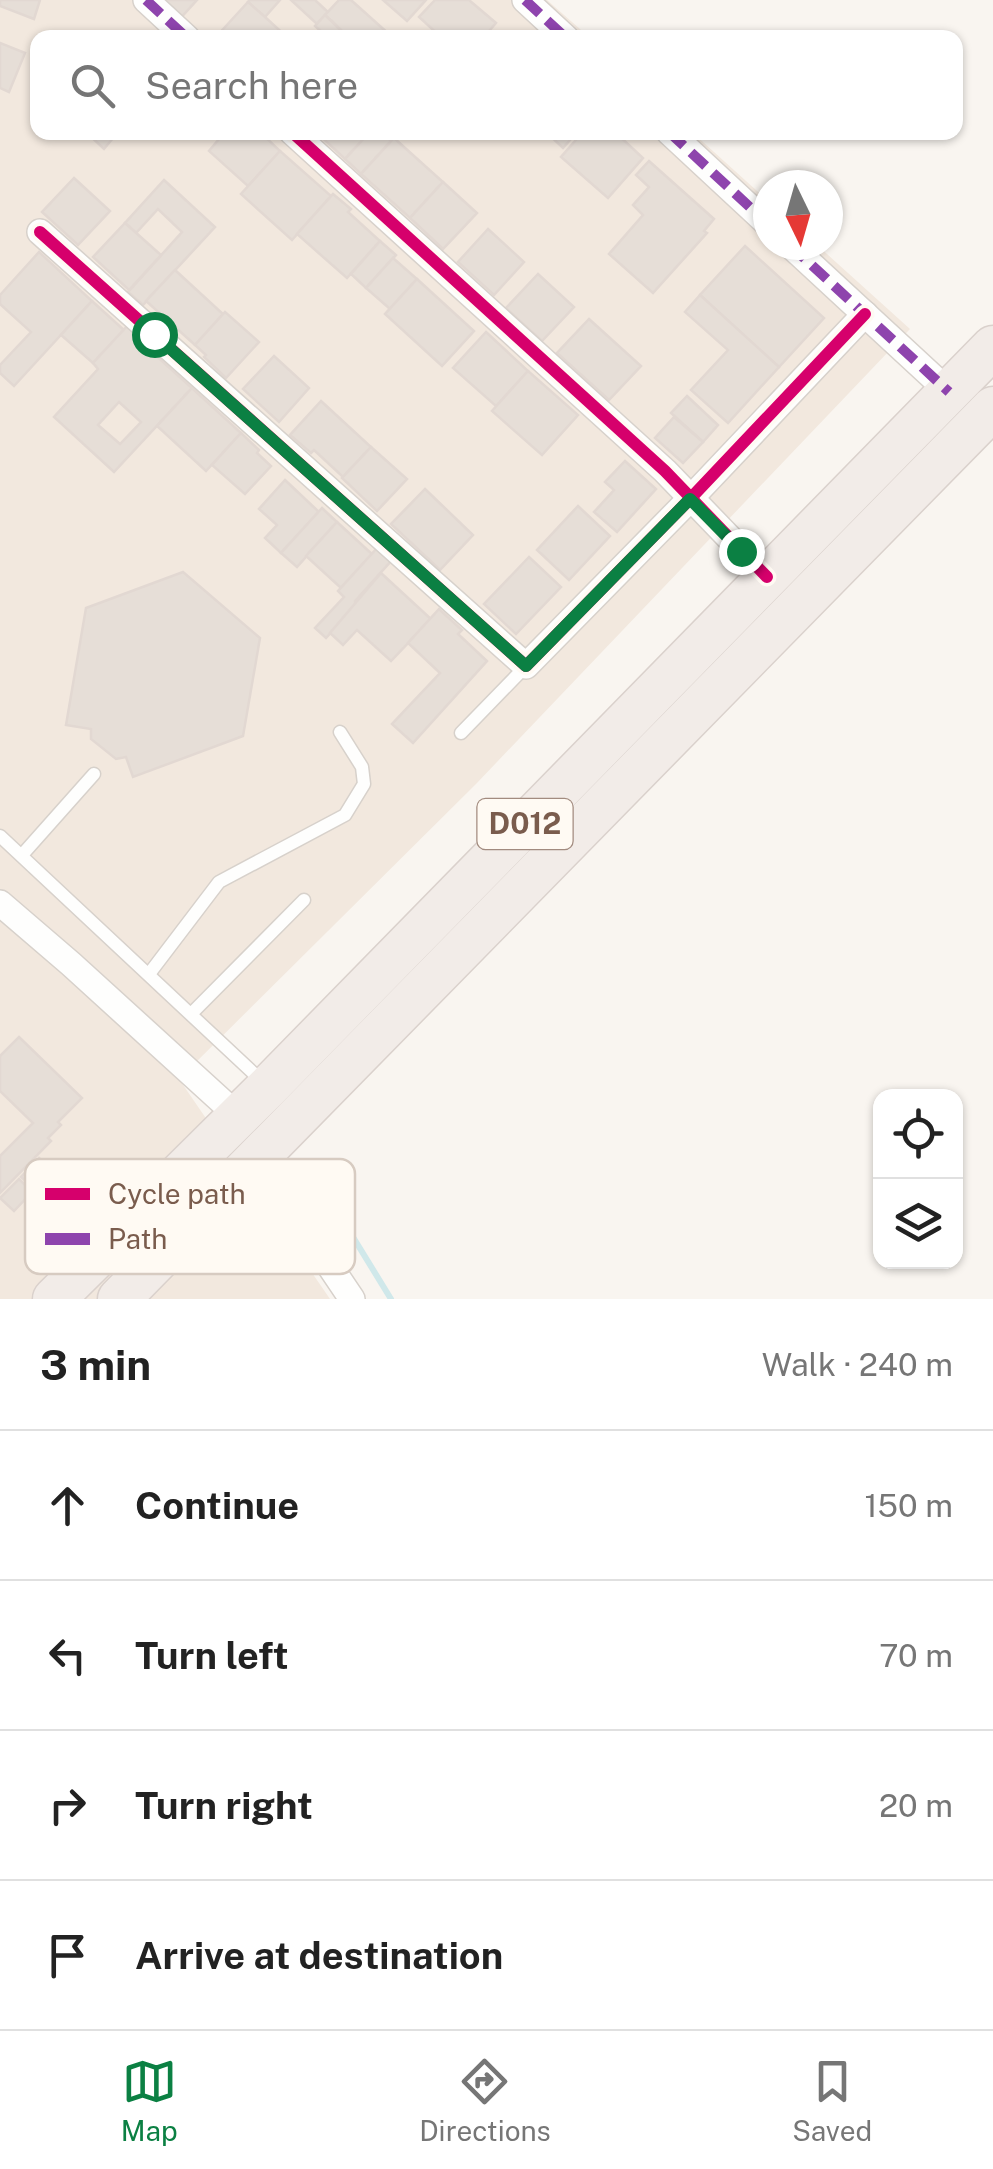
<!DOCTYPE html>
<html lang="en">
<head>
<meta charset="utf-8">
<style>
	body { margin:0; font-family:"Public Sans",sans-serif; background:#f6f6f6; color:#222 }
	.controls { position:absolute; right:30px; bottom:30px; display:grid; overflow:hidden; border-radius:20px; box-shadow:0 2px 8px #0004 }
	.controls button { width:90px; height:90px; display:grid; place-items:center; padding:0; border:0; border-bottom:2px solid #e0e0e0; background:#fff; color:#222; font:50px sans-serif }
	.compass { position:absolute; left:753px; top:170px; width:90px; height:90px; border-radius:50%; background:#fff; box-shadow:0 2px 8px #0004; rotate:175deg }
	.stop { position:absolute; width:30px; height:30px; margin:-22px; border:8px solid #0b8043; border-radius:50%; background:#fff }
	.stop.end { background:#0b8043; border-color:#fff; box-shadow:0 2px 10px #0008 }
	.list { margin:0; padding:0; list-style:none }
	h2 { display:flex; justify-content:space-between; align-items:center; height:130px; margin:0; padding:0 40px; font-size:42px }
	h2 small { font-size:32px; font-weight:400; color:#767676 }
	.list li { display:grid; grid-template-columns:65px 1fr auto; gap:30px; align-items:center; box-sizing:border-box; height:150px; padding:0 40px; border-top:2px solid #e0e0e0 }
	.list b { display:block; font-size:38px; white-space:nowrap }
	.list em { font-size:32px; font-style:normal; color:#767676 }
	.icon { flex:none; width:55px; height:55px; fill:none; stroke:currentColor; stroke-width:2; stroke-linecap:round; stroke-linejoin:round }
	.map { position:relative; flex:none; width:993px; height:1299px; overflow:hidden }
	.search { position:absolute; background:#fff; box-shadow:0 2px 8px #0004; left:30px; right:30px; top:30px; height:110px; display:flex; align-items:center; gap:25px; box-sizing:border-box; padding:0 35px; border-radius:20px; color:#767676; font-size:38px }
	.sheet { height:730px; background:#fff }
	nav { display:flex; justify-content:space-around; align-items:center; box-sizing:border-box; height:140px; border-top:2px solid #e0e0e0; background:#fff; font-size:28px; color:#767676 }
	nav a { display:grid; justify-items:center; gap:5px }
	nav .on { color:#0b8043 }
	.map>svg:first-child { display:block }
	.residential { fill:#f2e8de }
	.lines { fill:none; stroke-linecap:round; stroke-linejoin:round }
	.stream { stroke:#d0e8ea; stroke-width:6 }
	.building { fill:#e6ded7; stroke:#e2d8d2; stroke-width:2.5; fill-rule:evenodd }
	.service-casing { stroke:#d7d1cb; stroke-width:15 }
	.minor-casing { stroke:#d7d1cb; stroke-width:28 }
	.trunk-casing { stroke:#dad1cc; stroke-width:45 }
	.service { stroke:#fefefd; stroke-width:12 }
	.minor { stroke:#fefefd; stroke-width:25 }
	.trunk { stroke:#f2ece8; stroke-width:42 }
	.quiet { stroke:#8e44ad; stroke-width:10; stroke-dasharray:20 10; stroke-linecap:butt }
	.cycleway-casing { stroke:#fffaf3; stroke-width:19 }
	.cycleway { stroke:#d6006c; stroke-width:12 }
	.route { stroke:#0b8043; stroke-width:12 }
	.labels { text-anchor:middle; stroke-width:9; stroke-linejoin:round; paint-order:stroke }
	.shield { fill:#fffaf3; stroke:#a28b7f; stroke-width:2.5 }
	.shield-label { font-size:30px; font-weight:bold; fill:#7a5c4d }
	.key { fill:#fffaf3; stroke:#d7cbc1; stroke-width:2.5 }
	.key-label { font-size:28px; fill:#7a5c4d }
</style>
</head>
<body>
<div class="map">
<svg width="993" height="1299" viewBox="0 0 993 1299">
	<rect width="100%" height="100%" fill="#f9f5f0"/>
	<polygon class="residential" points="0,0 547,0 589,37 38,38 38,132 693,133 768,201 768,245 817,245 910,329 476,784 179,1079 330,1299 0,1299"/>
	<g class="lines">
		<polyline class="stream" points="318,1180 391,1299"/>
	</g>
	<g class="building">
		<polygon points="0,0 40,0 34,19 0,6"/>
		<polygon points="153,0 197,0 177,22"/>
		<polygon points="250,0 280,0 265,17 248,2"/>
		<polygon points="291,0 315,0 328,12 317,24"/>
		<polygon points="339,0 351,0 390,35 388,38 349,38 325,15"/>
		<polygon points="383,0 426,0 407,21"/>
		<polygon points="435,0 469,0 496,23 483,38 442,38 419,17"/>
		<polygon points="248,2 265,17 288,38 215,38"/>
		<polygon points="325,15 349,38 328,38 315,26"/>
		<polygon points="0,43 25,53 9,92 0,88"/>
		<polygon points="86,132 118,132 104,149"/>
		<polygon points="225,132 260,132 280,151 248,186 209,151"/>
		<polygon points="316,132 370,132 345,159"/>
		<polygon points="370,132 382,132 391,141 361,174 345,159"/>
		<polygon points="546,132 577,132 563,148"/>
		<polygon points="583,132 615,132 643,158 608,198 561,157"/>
		<polygon points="394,138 443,182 410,218 361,174"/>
		<polygon points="280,151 331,196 292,240 241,194"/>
		<polygon points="649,161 714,219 704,231 707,233 653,293 609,254 643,215 633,205 649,187 636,175"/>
		<polygon points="74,178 110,211 78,245 42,212"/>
		<polygon points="164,180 215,227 143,305 128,292 182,232 158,209 136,233 125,223"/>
		<polygon points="443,182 477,213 443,249 410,218"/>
		<polygon points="333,194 351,209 348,212 380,241 347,278 297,234"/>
		<polygon points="125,223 161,255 129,290 93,257"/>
		<polygon points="488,229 524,262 494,295 458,262"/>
		<polygon points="380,241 396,255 366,288 351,274"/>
		<polygon points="745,246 824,318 779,367 700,295"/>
		<polygon points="39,252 92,301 14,386 0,373 0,365 31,332 0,304 0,295"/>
		<polygon points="393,258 417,279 390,309 366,288"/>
		<polygon points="175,270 223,314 195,345 146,301"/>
		<polygon points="538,274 574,307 542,341 506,308"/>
		<polygon points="417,279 474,331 442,366 385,314"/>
		<polygon points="700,295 779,367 728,423 691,390 728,350 685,312"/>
		<polygon points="92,301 124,330 93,363 61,335"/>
		<polygon points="225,312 259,342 226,378 204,357 206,355 195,345"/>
		<polygon points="589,319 641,366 609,400 557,353"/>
		<path d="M 129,324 L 145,339 L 142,343 L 192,388 L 114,472 L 54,417 L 98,369 L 93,363 ZM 119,402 L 141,422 L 120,444 L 98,425 Z"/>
		<polygon points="486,332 528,371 496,406 453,368"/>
		<polygon points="274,356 309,388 279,422 243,389"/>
		<polygon points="528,371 578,415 542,455 492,411"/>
		<polygon points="192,388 241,433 206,471 157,426"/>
		<polygon points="687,396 718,425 703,442 671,413"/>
		<polygon points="321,401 371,447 343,477 314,450 311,453 290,435"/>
		<polygon points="674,417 703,442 683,463 655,438"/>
		<polygon points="241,433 259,450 257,453 271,466 245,494 212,465"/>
		<polygon points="371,447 407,479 377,511 342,478"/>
		<polygon points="625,461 656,489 617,532 594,512 614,490 605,482"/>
		<polygon points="285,480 319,512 281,553 265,538 277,525 259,509"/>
		<polygon points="425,489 473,535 440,570 391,524"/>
		<polygon points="578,506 610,536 569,580 537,550"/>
		<polygon points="322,508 337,522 297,567 281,553"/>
		<polygon points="337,522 372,554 341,588 306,556"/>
		<polygon points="378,547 392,560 355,601 357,604 326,638 315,628 344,597 338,591"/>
		<polygon points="529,557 561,587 516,634 484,604"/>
		<polygon points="183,572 260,638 243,736 133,777 126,757 116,759 91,739 91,729 66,725 86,608"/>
		<polygon points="381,573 431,619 391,661 357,630 343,645 330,633"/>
		<polygon points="439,609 462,630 458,634 487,661 413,743 392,724 440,673 408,643"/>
		<polygon points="19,1037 82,1098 58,1122 61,1125 48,1138 51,1141 0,1193 0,1156 33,1123 0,1091 0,1056"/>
		<polygon points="39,1158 53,1171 35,1189 21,1177"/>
		<polygon points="19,1179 32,1192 14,1211 0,1198"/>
	</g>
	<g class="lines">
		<defs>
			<g id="service">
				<polyline points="461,733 526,666"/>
				<polyline points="0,836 265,1084"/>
				<polyline points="22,855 94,774"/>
				<polyline points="149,974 219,882 345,815 364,784 362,767 340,732"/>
				<polyline points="191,1014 304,900"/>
			</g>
			<g id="minor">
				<polyline points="146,0 187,38"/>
				<polyline points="525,0 566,38"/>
				<polyline points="292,132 665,471 767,577"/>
				<polyline points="669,132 768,224"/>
				<polyline points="40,232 526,666 690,499 865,314"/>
				<polyline points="790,245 949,392"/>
				<polyline points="0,903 71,964 239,1117"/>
				<polyline points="251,1165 294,1213 352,1299"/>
			</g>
			<g id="trunk">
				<polyline points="54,1299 268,1087 993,347"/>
				<polyline points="119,1299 993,408"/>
			</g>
		</defs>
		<use href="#service" class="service-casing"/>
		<use href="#minor" class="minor-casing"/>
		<use href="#trunk" class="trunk-casing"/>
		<use href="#service" class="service"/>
		<use href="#minor" class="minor"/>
		<use href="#trunk" class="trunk"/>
		<g class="quiet">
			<polyline points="146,0 187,38"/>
			<polyline points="525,0 566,38"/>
			<polyline points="669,132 768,224"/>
			<polyline points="790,245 949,392"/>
		</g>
		<defs>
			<g id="cycleway">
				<polyline points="292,132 665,471 767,577"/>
				<polyline points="40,232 526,666 690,499 865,314"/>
			</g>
		</defs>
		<use href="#cycleway" class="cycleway-casing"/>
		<use href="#cycleway" class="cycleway"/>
	</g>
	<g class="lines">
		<polyline class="route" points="154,334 526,666 690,499 741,551"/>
	</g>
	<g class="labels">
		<rect class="shield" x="477.5" y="799" width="95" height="50" rx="8"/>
		<g class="shield-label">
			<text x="525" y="834">D012</text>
		</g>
	</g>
	<rect x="25" y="1159" width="330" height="115" rx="15" class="key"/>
	<rect x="45" y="1188" width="45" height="12" fill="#d6006c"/>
	<rect x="45" y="1233" width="45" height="12" fill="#8e44ad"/>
	<g class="key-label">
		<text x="108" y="1204">Cycle path</text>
		<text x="108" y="1249">Path</text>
	</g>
</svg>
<div class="controls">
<button><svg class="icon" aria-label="locate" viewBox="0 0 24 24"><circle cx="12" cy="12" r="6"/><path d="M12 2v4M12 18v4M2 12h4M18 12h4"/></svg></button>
<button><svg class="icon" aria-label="layers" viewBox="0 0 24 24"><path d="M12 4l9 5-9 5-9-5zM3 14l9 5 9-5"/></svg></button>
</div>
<svg class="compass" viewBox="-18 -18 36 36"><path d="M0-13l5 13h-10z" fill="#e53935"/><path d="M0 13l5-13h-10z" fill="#767676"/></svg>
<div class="stop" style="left:154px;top:334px"></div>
<div class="stop end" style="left:741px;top:551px"></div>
<div class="search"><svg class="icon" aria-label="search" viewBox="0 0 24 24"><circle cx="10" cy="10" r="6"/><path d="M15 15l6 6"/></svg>Search here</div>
</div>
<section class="sheet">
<h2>3 min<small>Walk · 240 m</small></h2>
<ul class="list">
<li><svg class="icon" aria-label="ahead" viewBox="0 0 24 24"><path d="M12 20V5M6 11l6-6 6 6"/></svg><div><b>Continue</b></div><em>150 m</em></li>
<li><svg class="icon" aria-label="left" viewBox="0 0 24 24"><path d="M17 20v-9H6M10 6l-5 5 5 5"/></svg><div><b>Turn left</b></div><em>70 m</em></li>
<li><svg class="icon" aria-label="right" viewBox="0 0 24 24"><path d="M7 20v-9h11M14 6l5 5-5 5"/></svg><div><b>Turn right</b></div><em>20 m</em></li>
<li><svg class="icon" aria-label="arrive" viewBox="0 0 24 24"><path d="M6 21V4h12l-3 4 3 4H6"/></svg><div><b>Arrive at destination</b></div></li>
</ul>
</section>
<nav>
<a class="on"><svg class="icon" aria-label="map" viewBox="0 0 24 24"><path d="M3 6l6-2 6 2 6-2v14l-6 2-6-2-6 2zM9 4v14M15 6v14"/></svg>Map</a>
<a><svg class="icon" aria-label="directions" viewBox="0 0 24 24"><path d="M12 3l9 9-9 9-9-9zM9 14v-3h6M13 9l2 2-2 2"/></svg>Directions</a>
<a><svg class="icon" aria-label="saved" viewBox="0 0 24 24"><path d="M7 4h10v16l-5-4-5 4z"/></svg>Saved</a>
</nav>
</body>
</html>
